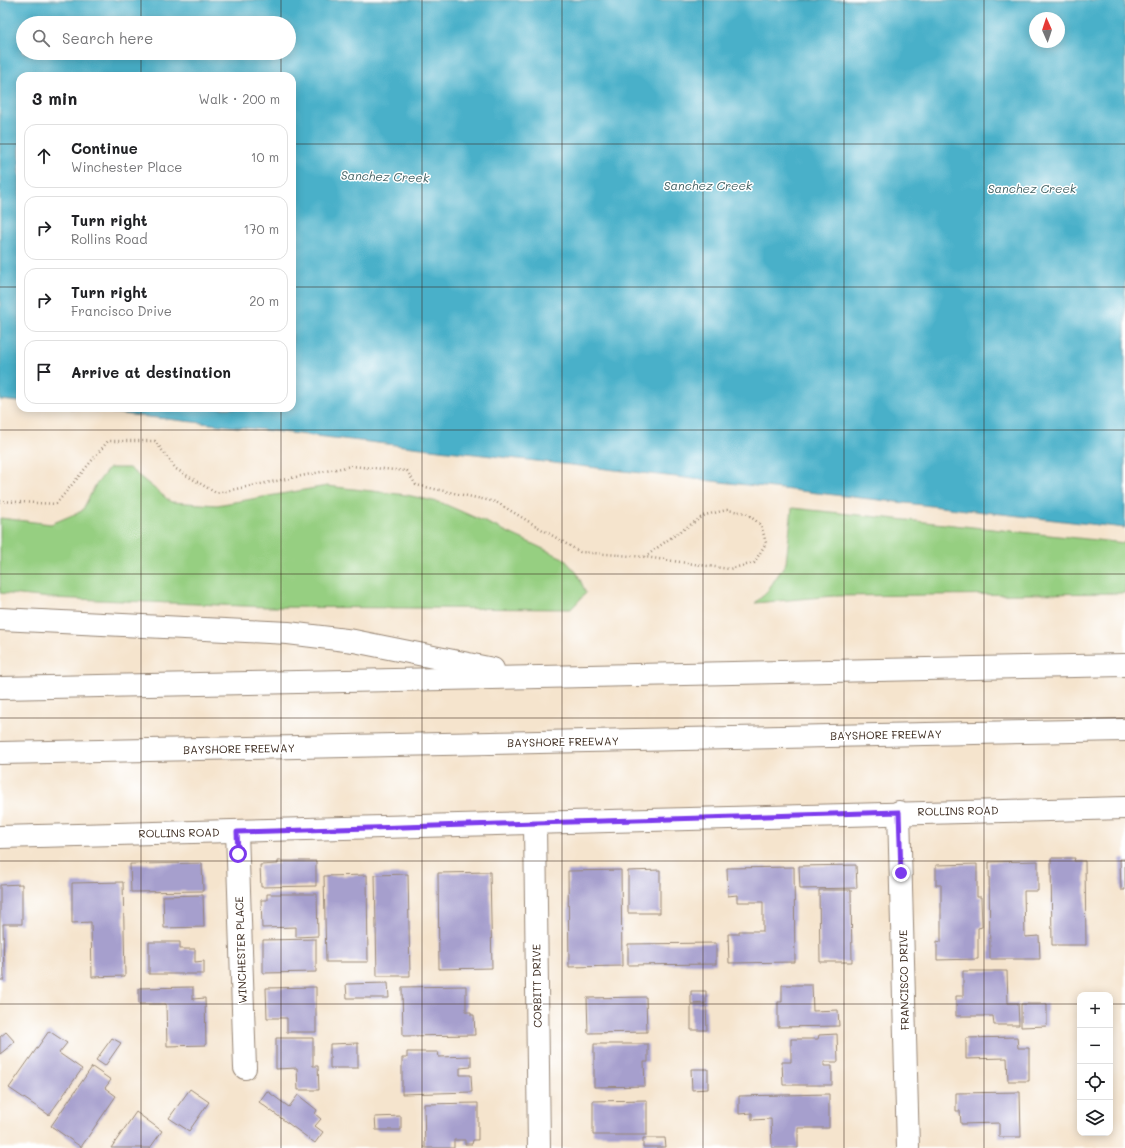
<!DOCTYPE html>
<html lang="en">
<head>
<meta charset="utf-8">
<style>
	body { margin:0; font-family:Mali,sans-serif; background:#f6f6f6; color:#202124 }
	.controls { position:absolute; right:12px; bottom:12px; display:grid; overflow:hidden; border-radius:8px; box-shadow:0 2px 10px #0003 }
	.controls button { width:36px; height:36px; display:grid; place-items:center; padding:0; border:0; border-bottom:1px solid #e0e0e0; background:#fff; color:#202124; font:20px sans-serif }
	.compass { position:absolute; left:1029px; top:12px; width:36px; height:36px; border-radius:50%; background:#fff; box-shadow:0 2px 10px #0003; rotate:357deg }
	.stop { position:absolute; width:12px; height:12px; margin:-9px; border:3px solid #7c3aed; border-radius:50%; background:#fff }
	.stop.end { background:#7c3aed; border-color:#fff; box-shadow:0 1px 4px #0008 }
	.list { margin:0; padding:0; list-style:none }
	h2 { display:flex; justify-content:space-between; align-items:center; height:52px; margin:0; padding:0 16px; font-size:17px }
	h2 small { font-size:13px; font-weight:400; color:#757577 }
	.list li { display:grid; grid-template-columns:26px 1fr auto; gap:12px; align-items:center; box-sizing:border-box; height:64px; margin:0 8px 8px; padding:0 8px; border:1px solid #e0e0e0; border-radius:12px }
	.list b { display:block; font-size:15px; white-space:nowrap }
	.list p { margin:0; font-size:13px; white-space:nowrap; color:#757577 }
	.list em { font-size:13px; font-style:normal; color:#757577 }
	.icon { flex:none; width:22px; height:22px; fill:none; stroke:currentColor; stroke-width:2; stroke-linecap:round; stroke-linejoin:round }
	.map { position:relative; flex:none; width:1125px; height:1148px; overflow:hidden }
	.search { position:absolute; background:#fff; box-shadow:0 2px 10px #0003; left:16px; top:16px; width:280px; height:44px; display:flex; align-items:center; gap:10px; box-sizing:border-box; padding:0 14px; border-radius:22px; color:#757577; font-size:15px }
	.panel { position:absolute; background:#fff; box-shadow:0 2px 10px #0003; left:16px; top:72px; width:280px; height:340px; border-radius:12px }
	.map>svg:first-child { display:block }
	.green { fill:#96cf81; stroke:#687c50 }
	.water { fill:#4ab0c9; stroke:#426d74; fill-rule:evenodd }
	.building { fill:#a69fcd }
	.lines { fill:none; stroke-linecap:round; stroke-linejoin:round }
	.minor-casing { stroke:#988776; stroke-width:24 }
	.highway-casing { stroke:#988776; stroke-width:24 }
	.path { stroke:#988776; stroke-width:2.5; stroke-dasharray:1 3; stroke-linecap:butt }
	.minor { stroke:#fff; stroke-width:22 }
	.highway { stroke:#fff; stroke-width:22 }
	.route { stroke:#7c3aed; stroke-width:5 }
	.grid { fill:none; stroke:#3b2a1e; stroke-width:1; stroke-opacity:0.55 }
	.labels { text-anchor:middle; stroke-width:3; stroke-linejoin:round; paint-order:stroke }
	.street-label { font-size:11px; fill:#3b2a1e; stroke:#fff }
	.water-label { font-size:12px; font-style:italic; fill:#416062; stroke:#fff }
</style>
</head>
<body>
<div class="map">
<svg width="1125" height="1148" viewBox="0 0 1125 1148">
	<rect width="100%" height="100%" fill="#fff"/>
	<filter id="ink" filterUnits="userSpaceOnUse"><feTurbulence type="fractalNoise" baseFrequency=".025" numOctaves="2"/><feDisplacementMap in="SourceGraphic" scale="8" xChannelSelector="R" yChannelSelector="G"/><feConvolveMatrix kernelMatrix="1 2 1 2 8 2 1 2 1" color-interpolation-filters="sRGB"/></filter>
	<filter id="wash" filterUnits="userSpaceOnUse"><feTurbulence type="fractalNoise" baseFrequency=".012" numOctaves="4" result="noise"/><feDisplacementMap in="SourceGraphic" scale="16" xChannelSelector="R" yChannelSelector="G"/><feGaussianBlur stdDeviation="0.9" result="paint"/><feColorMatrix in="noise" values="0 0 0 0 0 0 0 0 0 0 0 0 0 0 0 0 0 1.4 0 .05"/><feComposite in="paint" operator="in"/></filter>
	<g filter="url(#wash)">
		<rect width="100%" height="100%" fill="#f5e4cd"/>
		<g class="green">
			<polygon points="109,468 129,468 171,502 217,505 327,486 407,495 442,503 492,525 563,558 577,573 586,593 571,609 268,607 51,598 0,593 0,518 51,524 82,511 95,486"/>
			<polygon points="792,508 1125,543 1125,593 833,596 755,603 766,593 786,563"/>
		</g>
		<path class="water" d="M 0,0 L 1125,0 L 1125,528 L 70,408 L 292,408 L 292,76 L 20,76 L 20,402 L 0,400 ZM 1035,18 L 1059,18 L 1059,42 L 1035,42 ZM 23,23 L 289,23 L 289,53 L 23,53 Z"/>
		<g id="blocks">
			<g class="building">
				<polygon points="1051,858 1075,858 1074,861 1085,861 1086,945 1052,945"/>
				<polygon points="1120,859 1125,859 1125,890 1121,890"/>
				<polygon points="278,861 316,861 316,886 261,887 260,865 278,864"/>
				<polygon points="1038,861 1038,891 1024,891 1025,937 1039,936 1040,959 990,959 989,862"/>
				<polygon points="202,863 203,891 131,892 130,864"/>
				<polygon points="977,864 977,897 981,897 982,927 978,928 978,959 937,960 937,941 941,942 941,885 936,885 936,865"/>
				<polygon points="856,865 857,888 800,889 799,866"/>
				<polygon points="794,867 795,962 729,963 728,934 739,934 739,931 763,931 763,902 737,902 737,895 728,896 727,868"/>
				<polygon points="621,870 622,966 569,967 568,871"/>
				<polygon points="660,870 660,913 628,913 628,871"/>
				<polygon points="490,872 492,968 439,969 438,873"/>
				<polygon points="408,874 410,976 377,976 375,875"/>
				<polygon points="367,875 368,962 326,962 324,876"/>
				<polygon points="123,882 125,976 92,977 91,922 72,923 72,883"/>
				<polygon points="22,884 22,924 3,924 4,980 0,980 0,885"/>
				<polygon points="819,890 851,890 852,962 820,962"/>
				<polygon points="267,894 317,894 318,936 296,937 296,927 262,928 261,900 267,900"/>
				<polygon points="203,895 204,927 164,928 163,896"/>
				<polygon points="316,939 316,972 263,973 263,940"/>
				<polygon points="149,942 180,942 180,949 195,949 195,962 204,961 204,974 149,974"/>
				<polygon points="716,943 716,964 628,965 628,944"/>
				<polygon points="963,971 1007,971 1008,1003 1018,1003 1019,1025 994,1025 993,1016 956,1016 956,996 963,996"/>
				<polygon points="388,983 389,998 347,998 346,984"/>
				<polygon points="782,985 812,985 813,1011 838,1010 839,1026 778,1027 778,1002 782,1002"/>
				<polygon points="466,986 466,1012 471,1012 471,1015 474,1015 475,1035 403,1036 402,987"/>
				<polygon points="193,987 193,999 205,998 206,1045 167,1046 166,1004 139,1004 139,988"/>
				<polygon points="316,987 316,1032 287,1032 287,1018 267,1018 266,988"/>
				<polygon points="691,991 706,991 706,1003 691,1004"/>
				<polygon points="646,997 647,1032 588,1033 587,998"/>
				<polygon points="1021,1004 1047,1004 1047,1026 1021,1027"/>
				<polygon points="691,1005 706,1005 707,1030 691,1030"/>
				<polygon points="49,1031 67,1043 59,1053 82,1069 49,1115 9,1088"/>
				<polygon points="6,1032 15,1042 0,1054 0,1037"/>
				<polygon points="837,1034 838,1062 824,1062 824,1066 832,1066 832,1085 783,1085 782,1062 791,1062 791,1039 818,1039 819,1035"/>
				<polygon points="1017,1037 1018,1048 1029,1048 1029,1081 1008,1081 1007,1058 966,1059 966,1038"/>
				<polygon points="112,1038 121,1043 105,1066 96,1060"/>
				<polygon points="276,1038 313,1038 313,1066 318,1066 319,1090 298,1090 297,1068 276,1069"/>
				<polygon points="358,1043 358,1068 330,1068 330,1044"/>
				<polygon points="594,1044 648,1044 648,1062 644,1062 645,1086 594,1087"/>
				<polygon points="407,1052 438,1052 439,1057 471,1056 471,1067 460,1068 460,1075 471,1075 472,1092 402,1094 402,1058 407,1058"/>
				<polygon points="92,1067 111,1080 105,1088 116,1096 81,1147 51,1126"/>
				<polygon points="691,1069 708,1069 708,1089 692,1090"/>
				<polygon points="190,1089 209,1102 189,1131 169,1118"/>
				<polygon points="267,1091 289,1107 298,1095 317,1110 315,1114 321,1119 315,1126 323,1132 315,1143 259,1102"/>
				<polygon points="1020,1092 1021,1137 999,1137 999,1123 961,1124 960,1111 956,1111 956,1093"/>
				<polygon points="829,1094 829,1128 798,1128 798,1148 772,1148 771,1119 752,1120 752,1113 739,1114 739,1096"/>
				<polygon points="647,1100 647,1135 593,1135 593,1101"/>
				<polygon points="478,1103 478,1140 473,1140 472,1144 465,1144 465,1140 454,1140 454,1148 425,1148 424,1104"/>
				<polygon points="136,1112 162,1131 150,1148 111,1148"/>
				<polygon points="401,1116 401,1130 376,1130 375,1117"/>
				<polygon points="643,1138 665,1138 666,1147 643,1147"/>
			</g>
		</g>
	</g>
	<g filter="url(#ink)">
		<use href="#blocks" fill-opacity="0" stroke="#988776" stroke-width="1"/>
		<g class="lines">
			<defs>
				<g id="minor">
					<polyline points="899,812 908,1148"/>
					<polyline points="535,824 539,1148"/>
					<polyline points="237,832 245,1068"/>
					<path d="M 0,837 C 375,829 750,815 1125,808"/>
				</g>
				<g id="highway">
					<polyline points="0,619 288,633 354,641 493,669"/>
					<polyline points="0,688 1125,665"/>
					<polyline points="0,753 1125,730"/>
				</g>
			</defs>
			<use href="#minor" class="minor-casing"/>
			<use href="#highway" class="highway-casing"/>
			<polyline class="path" points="0,501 56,504 108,441 155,441 176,469 216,493 351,466 407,471 416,485 496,502 580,552 645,557 729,569 754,563 766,543 761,525 746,513 727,510 705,515 669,539 645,557"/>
			<use href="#minor" class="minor"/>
			<use href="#highway" class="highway"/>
		</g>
	</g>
	<g class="lines" filter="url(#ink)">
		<polyline class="route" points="238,854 237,832 899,812 901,873"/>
	</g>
	<path class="grid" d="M 141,0 L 141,23M 281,0 L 281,23M 422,0 L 422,1148M 562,0 L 562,1148M 703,0 L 703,1148M 844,0 L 844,1148M 984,0 L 984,1148M 141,53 L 141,76M 281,53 L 281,76M 0,144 L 20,144M 292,144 L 1125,144M 0,287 L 20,287M 292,287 L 1125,287M 141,408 L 141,1148M 281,408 L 281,1148M 0,430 L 1125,430M 0,574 L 1125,574M 0,718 L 1125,718M 0,861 L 1125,861M 0,1004 L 1080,1004M 1110,1004 L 1125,1004"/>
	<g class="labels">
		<g class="street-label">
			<text transform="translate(886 735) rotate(-1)" y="4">BAYSHORE FREEWAY</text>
			<text transform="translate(563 742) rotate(-1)" y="4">BAYSHORE FREEWAY</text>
			<text transform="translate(239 749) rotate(-1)" y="4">BAYSHORE FREEWAY</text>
			<text transform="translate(958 811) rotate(-1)" y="4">ROLLINS ROAD</text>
			<text transform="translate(179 833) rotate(-1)" y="4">ROLLINS ROAD</text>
			<text transform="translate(241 950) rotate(-92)" y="4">WINCHESTER PLACE</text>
			<text transform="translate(904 980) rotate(-91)" y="4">FRANCISCO DRIVE</text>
			<text transform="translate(537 986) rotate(-91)" y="4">CORBITT DRIVE</text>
		</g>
		<g class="water-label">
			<text transform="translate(385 177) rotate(2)" y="4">Sanchez Creek</text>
			<text x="708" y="190">Sanchez Creek</text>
			<text x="1032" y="193">Sanchez Creek</text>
		</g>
	</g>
</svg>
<div class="controls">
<button>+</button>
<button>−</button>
<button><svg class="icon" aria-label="locate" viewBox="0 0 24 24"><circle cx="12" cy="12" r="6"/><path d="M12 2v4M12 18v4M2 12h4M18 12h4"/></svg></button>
<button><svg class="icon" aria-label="layers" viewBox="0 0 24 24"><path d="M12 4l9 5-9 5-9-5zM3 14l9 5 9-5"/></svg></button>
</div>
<svg class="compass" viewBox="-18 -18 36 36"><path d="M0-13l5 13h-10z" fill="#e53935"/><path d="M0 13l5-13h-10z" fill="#757577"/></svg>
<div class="stop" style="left:238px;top:854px"></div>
<div class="stop end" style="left:901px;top:873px"></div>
<div class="search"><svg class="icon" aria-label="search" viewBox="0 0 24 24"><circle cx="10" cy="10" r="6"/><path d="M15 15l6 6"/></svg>Search here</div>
<section class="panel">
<h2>3 min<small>Walk · 200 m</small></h2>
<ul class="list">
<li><svg class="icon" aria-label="ahead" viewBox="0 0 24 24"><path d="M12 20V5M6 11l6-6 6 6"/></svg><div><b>Continue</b><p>Winchester Place</p></div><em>10 m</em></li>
<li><svg class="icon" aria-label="right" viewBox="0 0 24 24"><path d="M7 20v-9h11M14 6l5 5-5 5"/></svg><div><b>Turn right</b><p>Rollins Road</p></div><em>170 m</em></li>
<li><svg class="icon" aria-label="right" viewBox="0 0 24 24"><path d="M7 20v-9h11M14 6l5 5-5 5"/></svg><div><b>Turn right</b><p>Francisco Drive</p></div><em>20 m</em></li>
<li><svg class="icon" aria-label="arrive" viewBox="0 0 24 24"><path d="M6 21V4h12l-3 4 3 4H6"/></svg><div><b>Arrive at destination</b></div></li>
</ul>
</section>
</div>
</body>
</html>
